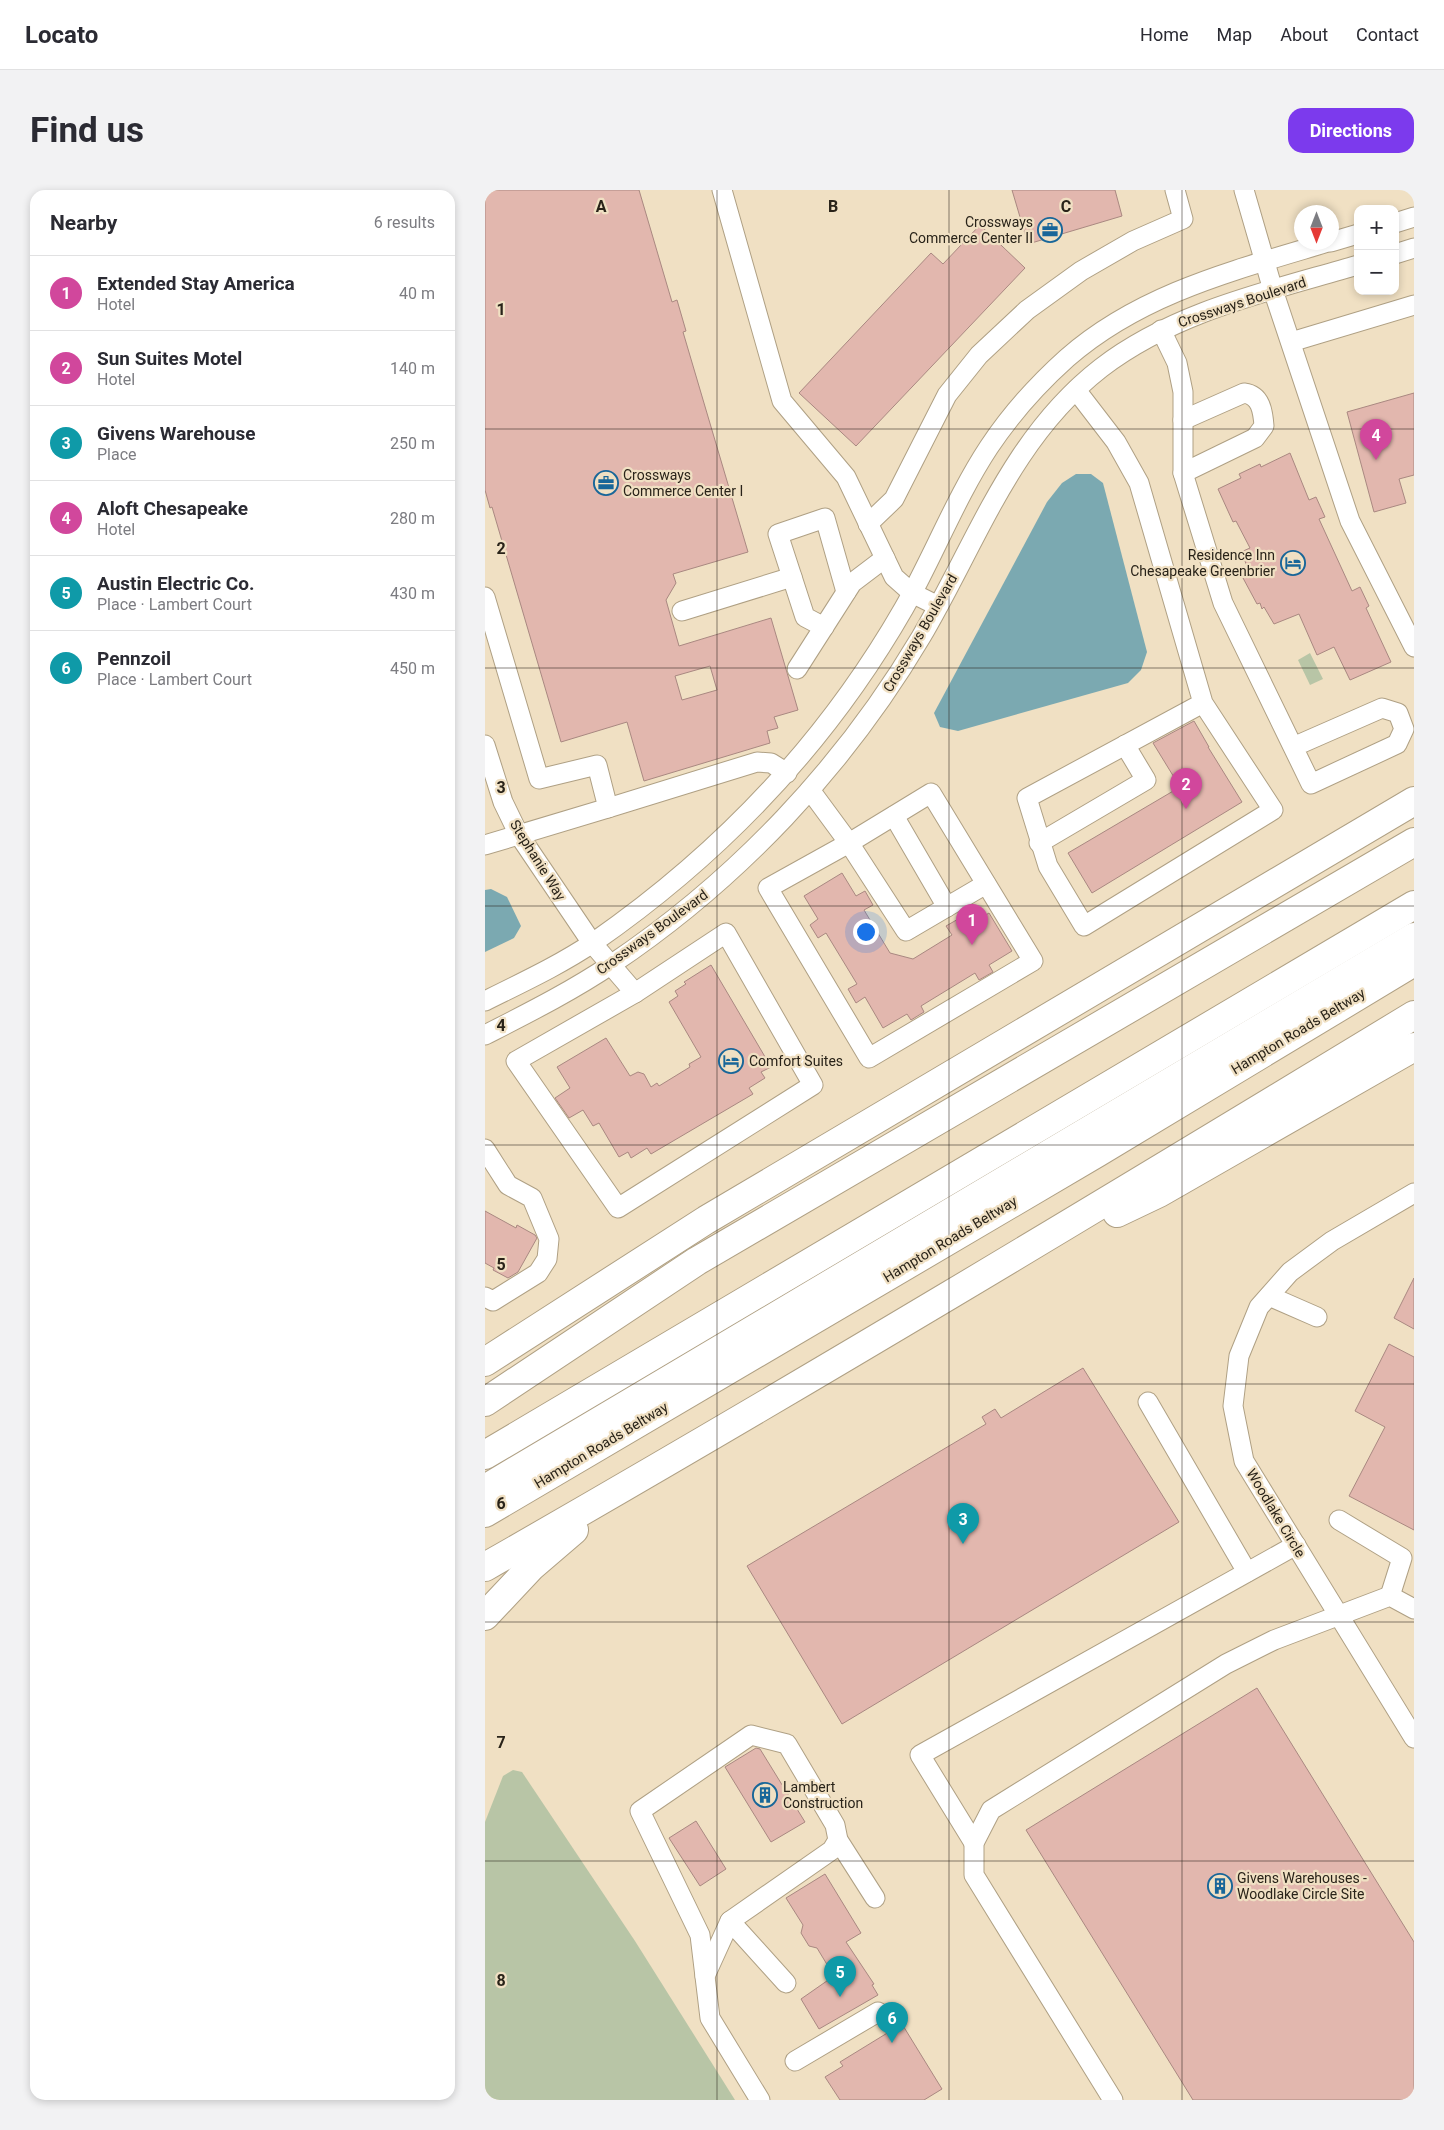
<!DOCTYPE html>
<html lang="en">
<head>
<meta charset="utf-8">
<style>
	body { margin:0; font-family:Roboto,sans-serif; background:#f2f2f3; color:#2b2b33 }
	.controls { position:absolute; right:15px; top:15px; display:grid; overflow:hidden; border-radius:10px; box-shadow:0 2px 8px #0003 }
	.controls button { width:45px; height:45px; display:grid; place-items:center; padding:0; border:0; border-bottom:1px solid #e1e1e2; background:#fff; color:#2b2b33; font:25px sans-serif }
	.compass { position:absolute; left:809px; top:15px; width:45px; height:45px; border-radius:50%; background:#fff; box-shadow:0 2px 8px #0003; rotate:180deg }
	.you { position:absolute; left:380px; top:741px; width:18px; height:18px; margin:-12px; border:4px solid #fff; border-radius:50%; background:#1a73e8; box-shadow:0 0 0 8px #1a73e833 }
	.badge { display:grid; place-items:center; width:32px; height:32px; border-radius:50%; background:#7c3aed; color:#fff; font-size:16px; font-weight:700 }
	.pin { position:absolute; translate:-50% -41px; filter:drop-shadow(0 1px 2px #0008) }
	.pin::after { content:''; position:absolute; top:26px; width:18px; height:15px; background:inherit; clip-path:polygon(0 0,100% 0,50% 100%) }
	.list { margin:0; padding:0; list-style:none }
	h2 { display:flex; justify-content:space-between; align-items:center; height:65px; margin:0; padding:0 20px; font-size:21px }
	h2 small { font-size:16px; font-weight:400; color:#7c7c81 }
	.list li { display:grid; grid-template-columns:32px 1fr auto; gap:15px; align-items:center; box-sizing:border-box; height:75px; padding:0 20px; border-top:1px solid #e1e1e2 }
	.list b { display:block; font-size:19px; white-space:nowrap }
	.list p { margin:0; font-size:16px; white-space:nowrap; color:#7c7c81 }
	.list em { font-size:16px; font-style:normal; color:#7c7c81 }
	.map { position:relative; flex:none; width:929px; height:1910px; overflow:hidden; border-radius:15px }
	header { display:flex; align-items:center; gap:30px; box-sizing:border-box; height:70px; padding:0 25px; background:#fff; border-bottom:1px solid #e1e1e2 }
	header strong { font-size:24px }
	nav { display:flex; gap:28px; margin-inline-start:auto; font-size:18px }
	.intro { display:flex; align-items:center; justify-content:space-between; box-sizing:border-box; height:120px; padding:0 30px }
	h1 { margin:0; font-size:35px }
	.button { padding:12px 22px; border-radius:15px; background:#7c3aed; color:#fff; font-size:18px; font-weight:700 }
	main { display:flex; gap:30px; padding:0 30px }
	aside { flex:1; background:#fff; border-radius:15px; box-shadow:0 2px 8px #0003 }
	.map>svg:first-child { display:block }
	.green { fill:#b8c5a6 }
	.water { fill:#7ba9b1 }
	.building { fill:#e2b7ae; stroke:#a98881; fill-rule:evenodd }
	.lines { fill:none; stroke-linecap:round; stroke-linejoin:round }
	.minor-casing { stroke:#afa084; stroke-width:21 }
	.highway-casing { stroke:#afa084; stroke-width:30 }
	.minor { stroke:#fff; stroke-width:19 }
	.highway { stroke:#fff; stroke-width:28 }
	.grid { fill:none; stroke:#292319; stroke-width:1; stroke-opacity:0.55 }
	.labels { text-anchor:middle; stroke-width:4.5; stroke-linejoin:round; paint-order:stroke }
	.poi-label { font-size:14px; fill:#292319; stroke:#f0e0c3; text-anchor:start }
	.street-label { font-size:14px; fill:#292319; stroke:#f0e0c3 }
	.grid-label { font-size:16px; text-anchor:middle; font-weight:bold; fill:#292319; stroke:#f0e0c3; stroke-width:4.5; stroke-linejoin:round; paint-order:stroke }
</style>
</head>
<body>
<header>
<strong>Locato</strong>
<nav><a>Home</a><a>Map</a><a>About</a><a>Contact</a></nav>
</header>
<div class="intro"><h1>Find us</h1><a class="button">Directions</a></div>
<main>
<aside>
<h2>Nearby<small>6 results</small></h2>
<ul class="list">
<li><span class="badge" style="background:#d1479c">1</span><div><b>Extended Stay America</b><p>Hotel</p></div><em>40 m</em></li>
<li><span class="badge" style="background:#d1479c">2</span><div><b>Sun Suites Motel</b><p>Hotel</p></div><em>140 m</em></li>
<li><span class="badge" style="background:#0f9aa8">3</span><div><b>Givens Warehouse</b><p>Place</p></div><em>250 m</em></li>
<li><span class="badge" style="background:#d1479c">4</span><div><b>Aloft Chesapeake</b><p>Hotel</p></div><em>280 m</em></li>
<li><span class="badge" style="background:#0f9aa8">5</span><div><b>Austin Electric Co.</b><p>Place · Lambert Court</p></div><em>430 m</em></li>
<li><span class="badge" style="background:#0f9aa8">6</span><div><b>Pennzoil</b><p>Place · Lambert Court</p></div><em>450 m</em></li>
</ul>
</aside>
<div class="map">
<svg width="929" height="1910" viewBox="0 0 929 1910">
	<rect width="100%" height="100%" fill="#f0e0c3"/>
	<g class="green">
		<polygon points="825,463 838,489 825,495 813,470"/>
		<polygon points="28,1580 37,1582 150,1751 250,1910 0,1910 0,1632 18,1586"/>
	</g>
	<g class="water">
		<polygon points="591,284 606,284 618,293 662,462 656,480 643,493 473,541 455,537 449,523 562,312 577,293"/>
		<polygon points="6,699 22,707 36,736 29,748 0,762 0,700"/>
	</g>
	<g class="building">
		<path d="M 0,0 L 154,0 L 187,112 L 192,110 L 201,141 L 198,142 L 263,362 L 188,384 L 191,393 L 181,410 L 194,456 L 286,428 L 313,520 L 289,527 L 293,538 L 282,541 L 285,553 L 159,591 L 142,532 L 76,552 L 7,317 L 5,318 L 0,300 ZM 225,476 L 232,500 L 197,510 L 190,486 Z"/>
		<polygon points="527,0 630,0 637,26 543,54"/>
		<polygon points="495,35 540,78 371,256 314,203 446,63 458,74"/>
		<polygon points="929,203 929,285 914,289 921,313 889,322 862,222"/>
		<polygon points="805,263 824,310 831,307 840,327 834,329 867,401 875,397 884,416 881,418 906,472 865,490 849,457 832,465 814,424 789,434 779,417 777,419 775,413 772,414 758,388 766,385 756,362 765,358 751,331 748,332 733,299 756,288 754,284 775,274 776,277"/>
		<polygon points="709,531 724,557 723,557 757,612 607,703 583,663 695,597 668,553"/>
		<polygon points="357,683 371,706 380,701 388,715 379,720 405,763 428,769 467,745 461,736 475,728 481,737 504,723 527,761 504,775 508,782 494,790 490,783 436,816 439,822 426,830 422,824 398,838 380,807 371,813 363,799 372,794 341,743 333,748 325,735 333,729 319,706"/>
		<polygon points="226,775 286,877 276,882 280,888 264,898 268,904 166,964 162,958 146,968 143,962 134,967 114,933 108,936 98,920 84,928 70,908 85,898 72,877 121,848 145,886 153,882 159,884 166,897 172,893 174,896 205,877 204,874 216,867 184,812 193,806 190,801 201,794 199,792"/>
		<polygon points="0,1021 31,1038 32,1035 50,1045 52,1048 33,1082 23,1088 8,1080 9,1078 0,1073"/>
		<polygon points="929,1088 929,1139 909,1128"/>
		<polygon points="904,1154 929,1167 929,1340 864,1306 900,1237 870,1221"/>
		<polygon points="598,1178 694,1332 357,1534 262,1376 501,1234 497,1227 510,1219 516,1228"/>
		<polygon points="772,1498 929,1752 929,1910 708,1910 541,1640"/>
		<polygon points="271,1558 275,1559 320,1632 286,1652 240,1577"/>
		<polygon points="211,1631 241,1679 215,1696 184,1648"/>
		<polygon points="340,1684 376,1743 361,1752 389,1794 387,1795 393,1805 334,1839 316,1809 349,1786 332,1758 324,1756 316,1743 318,1735 301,1708"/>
		<polygon points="417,1834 457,1899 439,1910 355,1910 340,1887 358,1876 355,1872"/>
	</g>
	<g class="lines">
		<defs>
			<g id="minor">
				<polyline points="237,0 297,211 361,287 409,387 427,403 453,416"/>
				<polyline points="759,0 788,100 865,331 929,457"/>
				<polyline points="910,33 929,27"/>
				<polyline points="846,52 873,44"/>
				<polyline points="910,64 929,58"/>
				<polyline points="676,140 692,173 698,202 698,283 738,413 826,594 912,554 919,539 913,523 897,518 808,557"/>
				<polyline points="806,152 929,115"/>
				<polyline points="591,200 631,252 654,293 718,513 788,620 599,736 563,676 542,608 718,513"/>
				<path d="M 698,230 L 759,203 C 776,205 778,222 779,236 L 770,248 L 698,283"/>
				<polyline points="383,334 409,309 462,205 494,165 542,120 596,81 648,51 698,29 690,0"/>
				<polyline points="0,407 54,589 112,575 123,618 0,655"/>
				<polyline points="197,421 307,387"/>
				<polyline points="339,437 320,427 293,344 340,328 361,402"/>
				<polyline points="312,479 367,393 400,368"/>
				<polyline points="0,555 18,612 34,645 107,753 150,803"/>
				<polyline points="325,600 364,653 421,741 501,694"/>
				<polygon points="446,603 548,771 384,868 283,698 364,653"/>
				<polyline points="123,618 272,572 286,573 302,583"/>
				<polyline points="409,626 462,717"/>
				<polyline points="554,653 661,590 640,555"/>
				<polygon points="241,743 328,895 133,1018 31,871 150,803"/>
				<path d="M 0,811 C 36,793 75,775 109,752 C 237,663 341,554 419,418 C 449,365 471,307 504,257 C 526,224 553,194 582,168 C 656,103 751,80 843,52"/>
				<path d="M 0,845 C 43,823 87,801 127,774 C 252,690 359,577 436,447 C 492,352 526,248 616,178 C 690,121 785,101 873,75"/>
				<polyline points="0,959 23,995 47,1008 64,1049 62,1069 53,1083 8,1111 0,1107"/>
				<polyline points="929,1003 847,1051 805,1082 774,1117 754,1166 748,1216 759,1271 929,1548"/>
				<polyline points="784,1106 832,1127"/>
				<polyline points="663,1212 762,1382"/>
				<polyline points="854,1330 917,1368 905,1406"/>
				<polyline points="489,1653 435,1565 811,1355"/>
				<polyline points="245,1731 301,1793"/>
				<polyline points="220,1786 245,1731 347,1660 353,1650"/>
				<polyline points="310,1871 393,1822"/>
				<polyline points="275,1910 225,1828 215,1745 155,1621 266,1545 302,1554 350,1635 353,1650 390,1708"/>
				<polyline points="628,1910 489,1685 489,1653 506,1620 741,1474 789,1450 905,1406 929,1419"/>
			</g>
			<g id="highway">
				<polyline points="632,1023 674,1003 929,857"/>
				<polyline points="0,1172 221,1030 929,611"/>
				<polyline points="0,1212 212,1071 929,652"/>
				<polyline points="0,1265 929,715"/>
				<polyline points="0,1299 929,747"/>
				<polyline points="0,1323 612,963 929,772"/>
				<path d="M 0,1377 C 313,1198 621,1012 929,825"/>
				<polyline points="0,1426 47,1376 89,1340"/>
			</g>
		</defs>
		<use href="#minor" class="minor-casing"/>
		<use href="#highway" class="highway-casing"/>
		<use href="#minor" class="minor"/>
		<use href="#highway" class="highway"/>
	</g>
	<path class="grid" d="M 232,0 L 232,1910M 464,0 L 464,1910M 697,0 L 697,1910M 0,239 L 929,239M 0,478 L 929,478M 0,716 L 929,716M 0,955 L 929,955M 0,1194 L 929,1194M 0,1432 L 929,1432M 0,1671 L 929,1671"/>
	<defs>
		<symbol id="office-ring" viewBox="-11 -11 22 22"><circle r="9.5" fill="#f0e0c3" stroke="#186699" stroke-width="1.5"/><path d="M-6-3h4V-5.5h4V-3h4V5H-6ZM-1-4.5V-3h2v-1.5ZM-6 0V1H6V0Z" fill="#186699"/></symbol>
		<symbol id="hotel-ring" viewBox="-11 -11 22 22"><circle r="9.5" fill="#f0e0c3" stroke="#186699" stroke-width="1.5"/><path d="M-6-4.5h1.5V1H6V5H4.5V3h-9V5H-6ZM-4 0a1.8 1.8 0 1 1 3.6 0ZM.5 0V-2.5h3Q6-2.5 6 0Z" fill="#186699"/></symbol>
		<symbol id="building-ring" viewBox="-11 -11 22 22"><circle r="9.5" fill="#f0e0c3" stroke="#186699" stroke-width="1.5"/><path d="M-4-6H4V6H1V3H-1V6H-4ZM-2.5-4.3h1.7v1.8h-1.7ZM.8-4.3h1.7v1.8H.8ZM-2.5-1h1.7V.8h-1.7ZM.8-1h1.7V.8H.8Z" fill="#186699"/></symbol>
	</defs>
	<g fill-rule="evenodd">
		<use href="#office-ring" x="551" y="26" width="28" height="28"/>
		<use href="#office-ring" x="107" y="279" width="28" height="28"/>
		<use href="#hotel-ring" x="794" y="359" width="28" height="28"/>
		<use href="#hotel-ring" x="232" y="857" width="28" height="28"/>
		<use href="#building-ring" x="266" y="1591" width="28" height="28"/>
		<use href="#building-ring" x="721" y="1682" width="28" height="28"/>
	</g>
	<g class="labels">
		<g class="poi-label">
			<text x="548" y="37" text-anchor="end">Crossways<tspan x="548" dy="16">Commerce Center II</tspan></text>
			<text x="138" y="290">Crossways<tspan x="138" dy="16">Commerce Center I</tspan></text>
			<text x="790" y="370" text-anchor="end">Residence Inn<tspan x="790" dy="16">Chesapeake Greenbrier</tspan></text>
			<text x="264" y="876">Comfort Suites</text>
			<text x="298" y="1602">Lambert<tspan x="298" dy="16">Construction</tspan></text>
			<text x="752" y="1693">Givens Warehouses -<tspan x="752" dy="16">Woodlake Circle Site</tspan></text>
		</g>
		<g class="street-label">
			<text transform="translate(757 112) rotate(-18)" y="5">Crossways Boulevard</text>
			<text transform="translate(435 443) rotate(-60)" y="5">Crossways Boulevard</text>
			<text transform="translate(53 670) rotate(58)" y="5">Stephanie Way</text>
			<text transform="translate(167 742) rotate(-36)" y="5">Crossways Boulevard</text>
			<text transform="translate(813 841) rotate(-31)" y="5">Hampton Roads Beltway</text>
			<text transform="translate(465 1049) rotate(-31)" y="5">Hampton Roads Beltway</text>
			<text transform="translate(116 1255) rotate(-31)" y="5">Hampton Roads Beltway</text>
			<text transform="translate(791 1323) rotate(59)" y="5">Woodlake Circle</text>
		</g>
	</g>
	<g class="grid-label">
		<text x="116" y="22">A</text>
		<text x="348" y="22">B</text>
		<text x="581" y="22">C</text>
		<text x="16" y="125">1</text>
		<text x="16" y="364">2</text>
		<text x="16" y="603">3</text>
		<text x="16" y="841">4</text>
		<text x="16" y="1080">5</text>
		<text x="16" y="1319">6</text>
		<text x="16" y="1558">7</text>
		<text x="16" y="1796">8</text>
	</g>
</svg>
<div class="controls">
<button>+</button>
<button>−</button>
</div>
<svg class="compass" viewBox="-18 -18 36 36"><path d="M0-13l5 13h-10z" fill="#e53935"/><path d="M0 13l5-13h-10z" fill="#7c7c81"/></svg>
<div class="you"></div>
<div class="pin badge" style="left:487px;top:755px;background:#d1479c">1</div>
<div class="pin badge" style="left:701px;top:619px;background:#d1479c">2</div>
<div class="pin badge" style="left:478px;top:1354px;background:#0f9aa8">3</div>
<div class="pin badge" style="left:891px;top:270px;background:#d1479c">4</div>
<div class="pin badge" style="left:355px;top:1807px;background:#0f9aa8">5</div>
<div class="pin badge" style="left:407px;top:1853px;background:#0f9aa8">6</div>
</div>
</main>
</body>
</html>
